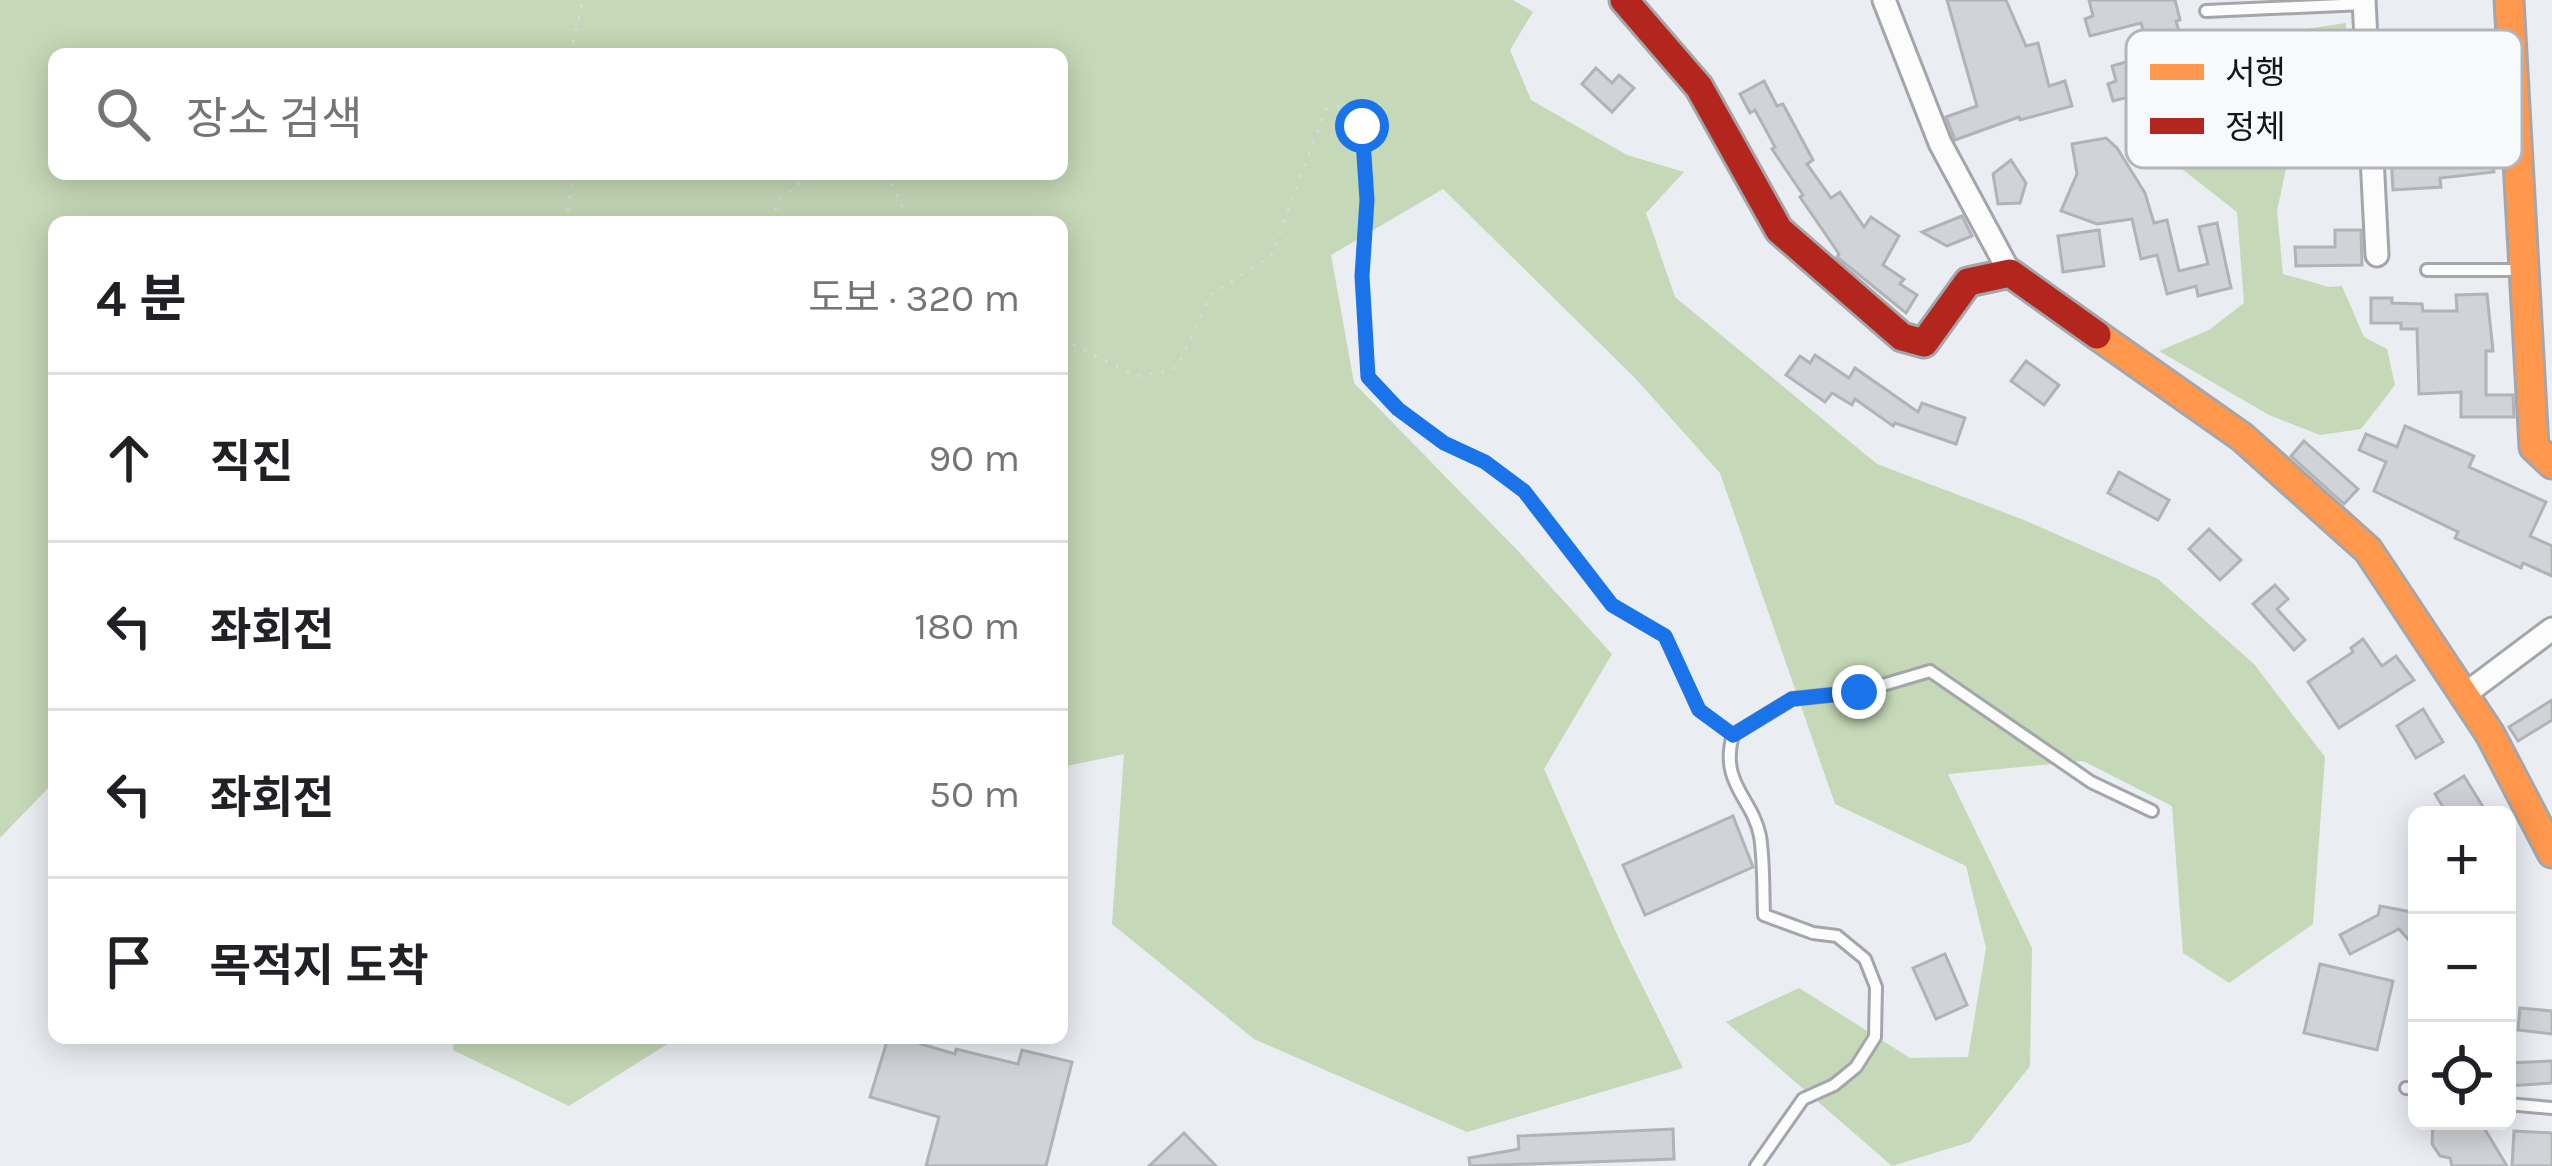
<!DOCTYPE html>
<html lang="ko">
<head>
<meta charset="utf-8">
<style>
	body { margin:0; font-family:Karla,"Noto Sans KR",sans-serif; background:#f6f6f6; color:#202124 }
	.controls { position:absolute; right:36px; bottom:36px; display:grid; overflow:hidden; border-radius:18px; box-shadow:0 6px 30px #0003 }
	.controls button { width:108px; height:108px; display:grid; place-items:center; padding:0; border:0; border-bottom:3px solid #e0e0e0; background:#fff; color:#202124; font:60px sans-serif }
	.stop { position:absolute; width:36px; height:36px; margin:-27px; border:9px solid #1a73e8; border-radius:50%; background:#fff }
	.stop.end { background:#1a73e8; border-color:#fff; box-shadow:0 3px 12px #0008 }
	.list { margin:0; padding:0; list-style:none }
	h2 { display:flex; justify-content:space-between; align-items:center; height:156px; margin:0; padding:0 48px; font-size:51px }
	h2 small { font-size:39px; font-weight:400; color:#757577 }
	.list li { display:grid; grid-template-columns:78px 1fr auto; gap:36px; align-items:center; box-sizing:border-box; height:168px; padding:0 48px; border-top:3px solid #e0e0e0 }
	.list b { display:block; font-size:45px; white-space:nowrap }
	.list em { font-size:39px; font-style:normal; color:#757577 }
	.icon { flex:none; width:66px; height:66px; fill:none; stroke:currentColor; stroke-width:2; stroke-linecap:round; stroke-linejoin:round }
	.map { position:relative; flex:none; width:2552px; height:1166px; overflow:hidden }
	.search { position:absolute; background:#fff; box-shadow:0 6px 30px #0003; left:48px; top:48px; width:1020px; height:132px; display:flex; align-items:center; gap:30px; box-sizing:border-box; padding:0 42px; border-radius:18px; color:#757577; font-size:45px }
	.panel { position:absolute; background:#fff; box-shadow:0 6px 30px #0003; left:48px; top:216px; width:1020px; height:828px; border-radius:18px }
	.map>svg:first-child { display:block }
	.green { fill:#c5d8b7; fill-rule:evenodd }
	.building { fill:#d0d3d7; stroke:#b1b3b7; stroke-width:3 }
	.lines { fill:none; stroke-linecap:round; stroke-linejoin:round }
	.lane-casing { stroke:#a4a6a9; stroke-width:16 }
	.street-casing { stroke:#a4a6a9; stroke-width:27 }
	.slow-casing { stroke:#a4a6a9; stroke-width:33 }
	.jam-casing { stroke:#a4a6a9; stroke-width:33 }
	.path { stroke:#d7d9da; stroke-width:3; stroke-dasharray:3 9; stroke-linecap:butt }
	.lane { stroke:#fcfcfd; stroke-width:10 }
	.street { stroke:#fcfcfd; stroke-width:21 }
	.slow { stroke:#ff974d; stroke-width:27 }
	.jam { stroke:#b3261e; stroke-width:27 }
	.route { stroke:#1a73e8; stroke-width:15 }
	.key { fill:#f7f9fd; stroke:#b3b5b9; stroke-width:3 }
	.key-label { font-size:33px; fill:#14161a }
</style>
</head>
<body>
<div class="map">
<svg width="2552" height="1166" viewBox="0 0 2552 1166">
	<rect width="100%" height="100%" fill="#eaedf2"/>
	<g class="green">
		<path d="M 0,0 L 1513,0 L 1533,12 L 1510,50 L 1531,100 L 1627,155 L 1684,172 L 1646,213 L 1675,297 L 1877,464 L 2024,520 L 2158,579 L 2254,664 L 2325,757 L 2313,924 L 2229,983 L 2183,953 L 2172,806 L 2083,761 L 1948,774 L 2032,948 L 2030,1066 L 1970,1142 L 1892,1166 L 1726,1022 L 1799,988 L 1910,1058 L 1968,1057 L 1986,948 L 1966,866 L 1835,804 L 1720,473 L 1635,378 L 1443,189 L 1331,255 L 1354,383 L 1519,552 L 1612,654 L 1544,769 L 1620,941 L 1683,1068 L 1467,1132 L 1254,1039 L 1112,924 L 1124,754 L 1062,767 L 1062,222 L 54,222 L 54,782 L 0,838 ZM 54,54 L 1062,54 L 1062,174 L 54,174 Z"/>
		<polygon points="2346,23 2345,90 2294,131 2277,211 2283,274 2329,287 2342,286 2364,337 2387,349 2395,385 2361,429 2320,435 2269,415 2159,351 2209,330 2244,303 2237,212 2182,169 2167,126 2205,82 2220,42"/>
		<polygon points="454,1038 677,1038 569,1106 453,1050"/>
	</g>
	<g class="building">
		<polygon points="1947,0 2006,0 2026,46 2038,43 2049,86 2065,81 2072,106 2020,120 2019,117 1955,140 1946,117 1977,106"/>
		<polygon points="2089,0 2175,0 2180,20 2176,21 2193,81 2113,101 2108,84 2116,81 2112,66 2150,55 2141,23 2090,36 2085,19 2093,16"/>
		<polygon points="1596,68 1612,83 1619,75 1634,88 1612,112 1582,84"/>
		<polygon points="1764,81 1777,106 1783,104 1813,160 1807,164 1831,198 1840,192 1864,227 1871,217 1899,236 1883,265 1904,279 1900,284 1917,295 1906,313 1837,257 1839,254 1800,197 1803,195 1772,149 1775,147 1755,110 1750,113 1740,94"/>
		<polygon points="2437,119 2439,157 2492,151 2494,172 2440,178 2441,187 2393,190 2389,121"/>
		<polygon points="2106,138 2117,148 2145,193 2154,223 2167,220 2179,271 2208,264 2199,227 2217,223 2231,288 2198,296 2196,286 2167,294 2157,255 2141,259 2132,219 2097,224 2061,211 2077,174 2072,144"/>
		<polygon points="2011,160 2026,183 2020,203 1998,204 1993,174"/>
		<polygon points="1962,216 1972,236 1947,246 1922,232"/>
		<polygon points="2099,230 2104,266 2063,272 2058,236"/>
		<polygon points="2335,230 2361,230 2362,265 2296,266 2295,247 2335,247"/>
		<polygon points="2487,294 2493,351 2486,351 2486,395 2513,395 2514,417 2461,417 2461,392 2419,394 2417,329 2401,329 2401,323 2371,323 2371,298 2392,298 2392,303 2422,304 2423,311 2457,311 2456,295"/>
		<polygon points="1815,355 1849,378 1855,368 1918,412 1922,403 1965,418 1956,444 1895,423 1893,426 1855,399 1852,405 1832,393 1825,402 1786,375 1800,356 1810,363"/>
		<polygon points="2026,361 2059,385 2044,405 2011,381"/>
		<polygon points="2405,426 2474,456 2469,467 2546,502 2530,536 2552,546 2552,576 2523,563 2521,568 2455,538 2458,532 2374,491 2386,462 2359,450 2366,434 2397,447"/>
		<polygon points="2304,441 2358,489 2344,504 2291,456"/>
		<polygon points="2119,472 2169,500 2158,520 2108,493"/>
		<polygon points="2209,529 2241,560 2220,580 2189,549"/>
		<polygon points="2275,585 2288,599 2277,609 2305,640 2294,650 2253,604"/>
		<polygon points="2363,639 2382,666 2396,656 2414,680 2339,728 2308,682 2353,652 2351,648"/>
		<polygon points="2552,700 2552,720 2518,741 2509,727"/>
		<polygon points="2423,709 2443,742 2416,758 2397,726"/>
		<polygon points="2464,776 2488,815 2448,815 2435,794"/>
		<polygon points="1733,816 1753,867 1645,915 1623,865"/>
		<polygon points="2380,906 2417,913 2417,949 2399,929 2350,954 2340,935 2378,915"/>
		<polygon points="1945,954 1967,1005 1936,1019 1913,968"/>
		<polygon points="2320,964 2393,981 2377,1050 2304,1033"/>
		<polygon points="2520,1008 2552,1011 2552,1034 2518,1030"/>
		<polygon points="888,1038 901,1038 955,1054 956,1049 1018,1064 1022,1050 1072,1062 1046,1166 926,1166 939,1117 870,1097"/>
		<polygon points="2552,1061 2552,1083 2507,1086 2507,1063"/>
		<polygon points="2433,1121 2481,1123 2507,1166 2452,1166 2450,1158 2440,1156 2432,1144"/>
		<polygon points="1673,1129 1674,1159 1470,1166 1469,1158 1519,1149 1518,1136"/>
		<polygon points="2514,1131 2552,1133 2552,1166 2512,1166"/>
		<polygon points="1184,1133 1216,1166 1149,1166"/>
	</g>
	<g class="lines">
		<defs>
			<g id="lane">
				<polyline points="2206,11 2364,4"/>
				<polyline points="2427,270 2521,270"/>
				<polyline points="2406,1088 2417,1089"/>
				<polyline points="2507,1104 2552,1108"/>
				<path d="M 1756,1166 L 1803,1099 L 1834,1085 L 1856,1067 L 1875,1037 L 1876,987 L 1865,959 L 1837,936 L 1813,933 L 1764,915 C 1763,890 1764,861 1760,836 C 1753,799 1719,783 1733,735 L 1792,699 L 1859,692 L 1930,671 L 2091,782 L 2152,811"/>
			</g>
			<g id="street">
				<polyline points="1884,0 1940,143 2010,273"/>
				<polyline points="2364,0 2377,255"/>
				<polyline points="2464,695 2552,629"/>
			</g>
			<g id="slow">
				<polyline points="2509,0 2534,447 2552,464"/>
				<polyline points="2097,335 2242,437 2368,550 2490,734 2552,853"/>
			</g>
			<polyline id="jam" points="1624,0 1699,87 1779,230 1902,337 1924,343 1968,282 2010,273 2097,335"/>
		</defs>
		<use href="#lane" class="lane-casing"/>
		<use href="#street" class="street-casing"/>
		<use href="#slow" class="slow-casing"/>
		<use href="#jam" class="jam-casing"/>
		<g class="path">
			<polyline points="570,54 583,0"/>
			<polyline points="883,174 892,185 909,222"/>
			<polyline points="566,222 573,174"/>
			<polyline points="772,222 778,200 813,174"/>
			<polyline points="1062,339 1137,376 1172,370 1182,358 1210,295 1271,256 1326,109 1346,104 1357,110 1367,200 1362,276 1368,377 1398,409 1444,443 1485,462 1524,491 1612,605 1665,636 1699,710 1722,727"/>
		</g>
		<use href="#lane" class="lane"/>
		<use href="#street" class="street"/>
		<use href="#slow" class="slow"/>
		<use href="#jam" class="jam"/>
	</g>
	<g class="lines">
		<polyline class="route" points="1362,126 1367,200 1362,276 1368,377 1398,409 1444,443 1485,462 1524,491 1612,605 1665,636 1699,710 1733,735 1792,699 1859,692"/>
	</g>
	<rect x="2126" y="30" width="396" height="138" rx="18" class="key"/>
	<rect x="2150" y="64" width="54" height="16" fill="#ff974d"/>
	<rect x="2150" y="118" width="54" height="16" fill="#b3261e"/>
	<g class="key-label">
		<text x="2225" y="84">서행</text>
		<text x="2225" y="138">정체</text>
	</g>
</svg>
<div class="controls">
<button>+</button>
<button>−</button>
<button><svg class="icon" aria-label="locate" viewBox="0 0 24 24"><circle cx="12" cy="12" r="6"/><path d="M12 2v4M12 18v4M2 12h4M18 12h4"/></svg></button>
</div>
<div class="stop" style="left:1362px;top:126px"></div>
<div class="stop end" style="left:1859px;top:692px"></div>
<div class="search"><svg class="icon" aria-label="search" viewBox="0 0 24 24"><circle cx="10" cy="10" r="6"/><path d="M15 15l6 6"/></svg>장소 검색</div>
<section class="panel">
<h2>4 분<small>도보 · 320 m</small></h2>
<ul class="list">
<li><svg class="icon" aria-label="ahead" viewBox="0 0 24 24"><path d="M12 20V5M6 11l6-6 6 6"/></svg><div><b>직진</b></div><em>90 m</em></li>
<li><svg class="icon" aria-label="left" viewBox="0 0 24 24"><path d="M17 20v-9H6M10 6l-5 5 5 5"/></svg><div><b>좌회전</b></div><em>180 m</em></li>
<li><svg class="icon" aria-label="left" viewBox="0 0 24 24"><path d="M17 20v-9H6M10 6l-5 5 5 5"/></svg><div><b>좌회전</b></div><em>50 m</em></li>
<li><svg class="icon" aria-label="arrive" viewBox="0 0 24 24"><path d="M6 21V4h12l-3 4 3 4H6"/></svg><div><b>목적지 도착</b></div></li>
</ul>
</section>
</div>
</body>
</html>
